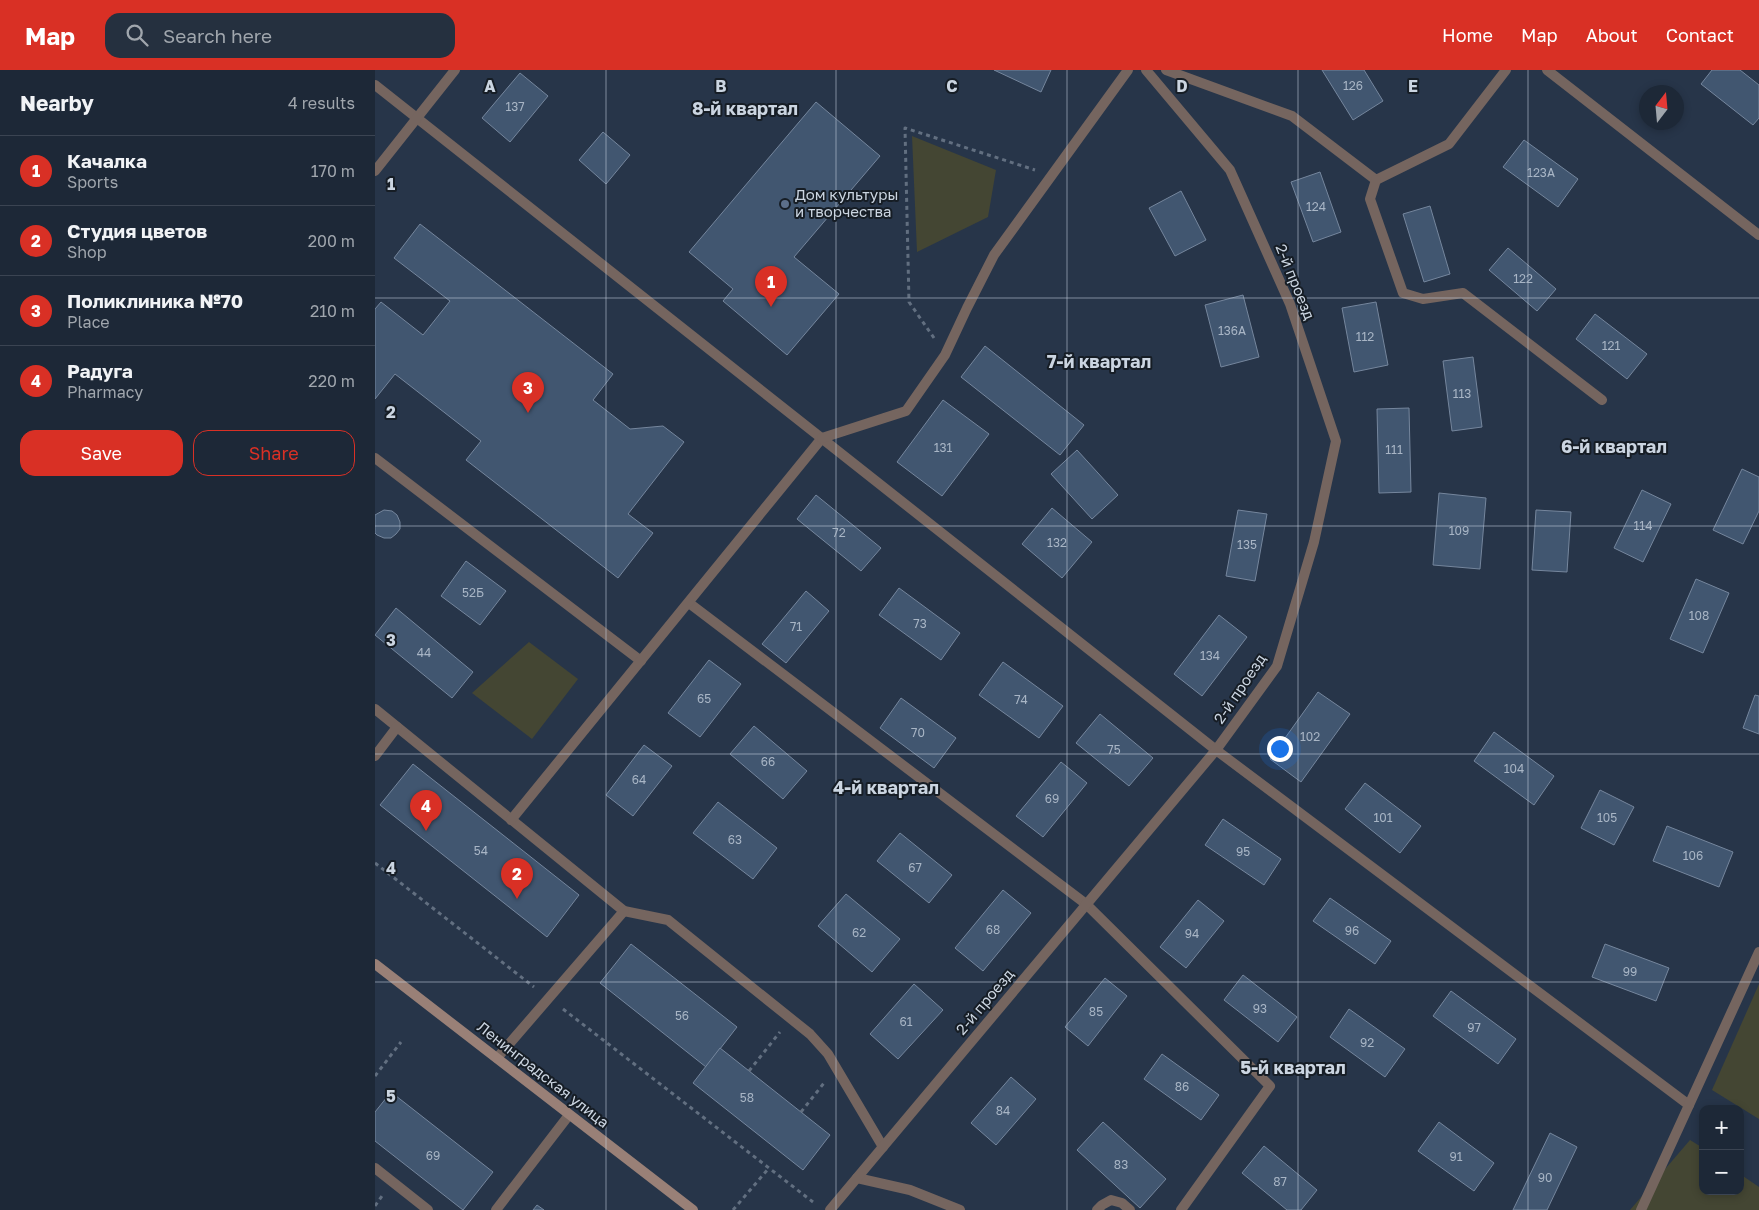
<!DOCTYPE html>
<html lang="en">
<head>
<meta charset="utf-8">
<style>
	body { margin:0; font-family:"Golos Text",sans-serif; background:#25303f; color:#f1f3f6 }
	.controls { position:absolute; right:15px; bottom:15px; display:grid; overflow:hidden; border-radius:10px; box-shadow:0 2px 8px #0003 }
	.controls button { width:45px; height:45px; display:grid; place-items:center; padding:0; border:0; border-bottom:1px solid #3b4452; background:#1d2837; color:#f1f3f6; font:25px sans-serif }
	.compass { position:absolute; left:1264px; top:15px; width:45px; height:45px; border-radius:50%; background:#1d2837; box-shadow:0 2px 8px #0003; rotate:16deg }
	.you { position:absolute; left:904px; top:678px; width:18px; height:18px; margin:-12px; border:4px solid #fff; border-radius:50%; background:#1a73e8; box-shadow:0 0 0 8px #1a73e833 }
	.badge { display:grid; place-items:center; width:32px; height:32px; border-radius:50%; background:#d93025; color:#fff; font-size:16px; font-weight:700 }
	.pin { position:absolute; translate:-50% -41px; filter:drop-shadow(0 1px 2px #0008) }
	.pin::after { content:''; position:absolute; top:26px; width:18px; height:15px; background:inherit; clip-path:polygon(0 0,100% 0,50% 100%) }
	.list { margin:0; padding:0; list-style:none }
	h2 { display:flex; justify-content:space-between; align-items:center; height:65px; margin:0; padding:0 20px; font-size:21px }
	h2 small { font-size:16px; font-weight:400; color:#a0a6ad }
	.list li { display:grid; grid-template-columns:32px 1fr auto; gap:15px; align-items:center; box-sizing:border-box; height:70px; padding:0 20px; border-top:1px solid #3b4452 }
	.list b { display:block; font-size:19px; white-space:nowrap }
	.list p { margin:0; font-size:16px; white-space:nowrap; color:#a0a6ad }
	.list em { font-size:16px; font-style:normal; color:#a0a6ad }
	.actions { display:flex; gap:10px; padding:15px 20px }
	.actions a { flex:1; padding:11px 0; border:1px solid #d93025; border-radius:15px; text-align:center; font-size:18px; color:#d93025 }
	.actions .main { background:#d93025; color:#fff }
	.icon { flex:none; width:28px; height:28px; fill:none; stroke:currentColor; stroke-width:2; stroke-linecap:round; stroke-linejoin:round }
	.map { position:relative; flex:none; width:1384px; height:1140px; overflow:hidden }
	header { display:flex; align-items:center; gap:30px; box-sizing:border-box; height:70px; padding:0 25px; background:#d93025; color:#fff }
	header strong { font-size:24px }
	nav { display:flex; gap:28px; margin-inline-start:auto; font-size:18px }
	.search { width:350px; height:45px; background:#25303f; display:flex; align-items:center; gap:12px; box-sizing:border-box; padding:0 18px; border-radius:15px; color:#a0a6ad; font-size:19px }
	main { display:flex }
	aside { flex:1; background:#1d2837 }
	.map>svg:first-child { display:block }
	.green { fill:#444633 }
	.building { fill:#415670; stroke:#75869d }
	.lines { fill:none; stroke-linecap:round; stroke-linejoin:round }
	.path { stroke:#626f80; stroke-width:3; stroke-dasharray:4 4; stroke-linecap:butt }
	.service { stroke:#75655f; stroke-width:10 }
	.minor { stroke:#75655f; stroke-width:10 }
	.secondary { stroke:#998077; stroke-width:10 }
	.grid { fill:none; stroke:#cbd5e1; stroke-width:1; stroke-opacity:0.55 }
	.service-dot { fill:#5c6f8a; stroke:#161d25; stroke-width:2 }
	.labels { text-anchor:middle; stroke-width:4; stroke-linejoin:round; paint-order:stroke }
	.number-label { font-size:12px; fill:#a8b5c5 }
	.poi-label { font-size:15px; fill:#cbd5e1; stroke:#161d25; text-anchor:start }
	.street-label { font-size:15px; fill:#cbd5e1; stroke:#161d25 }
	.quarter-label { font-size:18px; font-weight:bold; fill:#cbd5e1; stroke:#161d25 }
	.grid-label { font-size:16px; text-anchor:middle; font-weight:bold; fill:#cbd5e1; stroke:#161d25; stroke-width:4; stroke-linejoin:round; paint-order:stroke }
</style>
</head>
<body>
<header>
<strong>Map</strong>
<div class="search"><svg class="icon" aria-label="search" viewBox="0 0 24 24"><circle cx="10" cy="10" r="6"/><path d="M15 15l6 6"/></svg>Search here</div>
<nav><a>Home</a><a>Map</a><a>About</a><a>Contact</a></nav>
</header>
<main>
<aside>
<h2>Nearby<small>4 results</small></h2>
<ul class="list">
<li><span class="badge">1</span><div><b>Качалка</b><p>Sports</p></div><em>170 m</em></li>
<li><span class="badge">2</span><div><b>Студия цветов</b><p>Shop</p></div><em>200 m</em></li>
<li><span class="badge">3</span><div><b>Поликлиника №70</b><p>Place</p></div><em>210 m</em></li>
<li><span class="badge">4</span><div><b>Радуга</b><p>Pharmacy</p></div><em>220 m</em></li>
</ul>
<div class="actions"><a class="main">Save</a><a>Share</a></div>
</aside>
<div class="map">
<svg width="1384" height="1140" viewBox="0 0 1384 1140">
	<rect width="100%" height="100%" fill="#273549"/>
	<g class="green">
		<polygon points="537,66 621,100 613,147 542,182"/>
		<polygon points="154,572 203,609 157,669 97,623"/>
		<polygon points="1384,914 1384,1049 1337,1020"/>
		<polygon points="1315,1070 1328,1078 1328,1121 1365,1121 1365,1104 1384,1117 1384,1140 1255,1140"/>
	</g>
	<g class="building">
		<polygon points="619,0 676,0 666,22"/>
		<polygon points="947,0 989,0 1008,31 978,50"/>
		<polygon points="1337,0 1365,0 1384,15 1384,48 1378,55 1326,14"/>
		<polygon points="145,3 173,26 135,72 107,48"/>
		<polygon points="441,32 505,86 419,187 464,224 412,285 348,231 358,219 314,182"/>
		<polygon points="228,62 255,85 231,114 204,90"/>
		<polygon points="1149,70 1203,109 1183,137 1128,97"/>
		<polygon points="945,102 966,162 938,172 916,112"/>
		<polygon points="806,121 831,170 800,186 774,138"/>
		<polygon points="1055,136 1075,204 1049,212 1028,144"/>
		<polygon points="45,154 238,304 218,330 255,359 288,356 309,372 253,444 278,463 243,508 91,390 106,371 20,304 0,329 0,239 6,232 48,265 75,231 19,188"/>
		<polygon points="1133,178 1181,219 1162,241 1114,200"/>
		<polygon points="868,225 884,287 846,297 830,235"/>
		<polygon points="1001,232 1013,295 979,302 967,238"/>
		<polygon points="1220,244 1272,284 1252,309 1201,269"/>
		<polygon points="610,276 709,355 685,385 586,307"/>
		<polygon points="1098,287 1107,357 1077,361 1068,291"/>
		<polygon points="568,330 614,364 567,426 522,392"/>
		<polygon points="1034,338 1036,422 1004,423 1002,339"/>
		<polygon points="702,380 743,425 717,449 676,404"/>
		<polygon points="1367,399 1384,407 1384,441 1368,474 1338,460"/>
		<polygon points="1267,420 1296,434 1268,492 1239,478"/>
		<polygon points="1064,423 1111,428 1105,499 1058,495"/>
		<polygon points="441,425 506,478 486,501 422,449"/>
		<polygon points="677,438 717,472 687,508 647,474"/>
		<polygon points="9,440 17,441 22,445 25,452 25,459 21,464 16,468 9,468 2,465 0,463 0,445"/>
		<polygon points="863,440 892,444 880,511 851,506"/>
		<polygon points="1161,440 1196,442 1192,502 1157,500"/>
		<polygon points="91,491 131,521 105,555 66,526"/>
		<polygon points="1321,509 1354,523 1328,583 1295,569"/>
		<polygon points="524,518 585,563 566,590 504,545"/>
		<polygon points="431,521 454,541 411,593 387,574"/>
		<polygon points="21,538 98,602 77,628 0,565"/>
		<polygon points="844,545 872,567 827,626 799,604"/>
		<polygon points="334,590 366,614 325,667 293,643"/>
		<polygon points="628,592 688,636 664,668 604,625"/>
		<polygon points="943,622 975,644 926,712 895,689"/>
		<polygon points="1380,625 1384,626 1384,664 1368,658"/>
		<polygon points="526,628 581,668 559,698 505,658"/>
		<polygon points="725,644 778,688 754,716 701,673"/>
		<polygon points="379,656 432,701 408,729 355,684"/>
		<polygon points="1119,662 1179,706 1159,735 1099,691"/>
		<polygon points="269,675 297,696 258,746 231,725"/>
		<polygon points="686,692 712,713 668,767 641,746"/>
		<polygon points="38,694 204,825 172,867 5,735"/>
		<polygon points="990,713 1046,756 1025,783 970,739"/>
		<polygon points="1225,720 1259,737 1239,775 1206,758"/>
		<polygon points="343,732 402,778 378,809 318,763"/>
		<polygon points="848,749 906,789 889,815 830,775"/>
		<polygon points="1292,756 1358,782 1344,817 1278,791"/>
		<polygon points="525,763 577,805 554,833 502,791"/>
		<polygon points="628,820 656,843 608,901 580,878"/>
		<polygon points="471,824 525,869 497,902 443,856"/>
		<polygon points="955,828 1016,871 1000,894 938,851"/>
		<polygon points="823,830 849,851 811,898 785,877"/>
		<polygon points="256,874 362,957 331,997 225,913"/>
		<polygon points="1230,874 1294,898 1281,931 1217,907"/>
		<polygon points="868,905 922,947 903,972 849,930"/>
		<polygon points="730,908 752,926 713,976 690,957"/>
		<polygon points="539,914 568,940 523,989 495,964"/>
		<polygon points="1076,921 1141,969 1123,994 1058,946"/>
		<polygon points="974,939 1030,979 1010,1007 955,967"/>
		<polygon points="345,978 455,1065 428,1100 318,1013"/>
		<polygon points="787,984 844,1025 826,1050 769,1009"/>
		<polygon points="636,1007 661,1029 621,1075 596,1053"/>
		<polygon points="16,1022 118,1102 88,1140 0,1071 0,1042"/>
		<polygon points="728,1052 791,1109 765,1138 702,1080"/>
		<polygon points="1064,1052 1119,1093 1099,1121 1043,1081"/>
		<polygon points="1175,1063 1202,1077 1172,1140 1138,1140"/>
		<polygon points="889,1076 942,1120 926,1140 912,1140 867,1103"/>
		<polygon points="162,1135 169,1140 158,1140"/>
	</g>
	<g class="lines">
		<g class="path">
			<polyline points="559,268 534,232 530,58 660,100"/>
			<polyline points="0,793 159,917"/>
			<polyline points="188,939 438,1132"/>
			<polyline points="374,1001 405,962"/>
			<polyline points="0,1006 26,972"/>
			<polyline points="426,1042 449,1013"/>
			<polyline points="0,1136 7,1126"/>
			<polyline points="358,1140 394,1098"/>
		</g>
		<g class="service">
			<polyline points="791,0 917,46 1001,110 1074,74 1131,0"/>
			<polyline points="1001,110 995,129 1028,223 1048,229 1088,223 1227,330"/>
			<polyline points="0,388 266,591"/>
			<polyline points="314,533 711,834 895,1016 806,1140"/>
			<polyline points="0,639 249,841 293,850 435,964 453,984 508,1077"/>
			<polyline points="0,686 22,657"/>
			<polyline points="136,750 447,368"/>
			<polyline points="122,988 249,841"/>
			<polyline points="0,1098 53,1140"/>
			<polyline points="482,1108 535,1120 585,1140"/>
			<polyline points="121,1140 194,1045"/>
			<polyline points="722,1140 727,1135 736,1130 747,1133 755,1140"/>
		</g>
		<g class="minor">
			<polyline points="1172,0 1384,165"/>
			<polyline points="0,15 841,680 1314,1035"/>
			<polyline points="0,101 80,0"/>
			<polyline points="447,368 531,341 570,285 592,238 619,185 753,0"/>
			<polyline points="455,1140 841,680 902,596 939,472 961,371 915,234 855,100 771,0"/>
			<polyline points="1266,1140 1384,882"/>
		</g>
		<polyline class="secondary" points="0,894 318,1140"/>
	</g>
	<path class="grid" d="M 231,0 L 231,1140M 461,0 L 461,1140M 692,0 L 692,1140M 923,0 L 923,1140M 1153,0 L 1153,1140M 0,228 L 1384,228M 0,456 L 1384,456M 0,684 L 1384,684M 0,912 L 1384,912"/>
	<circle class="service-dot" cx="410" cy="134" r="5"/>
	<g class="labels">
		<g class="number-label">
			<text x="978" y="20">126</text>
			<text x="140" y="41">137</text>
			<text x="1166" y="107">123А</text>
			<text x="941" y="141">124</text>
			<text x="1148" y="213">122</text>
			<text x="857" y="265">136А</text>
			<text x="990" y="271">112</text>
			<text x="1236" y="280">121</text>
			<text x="1087" y="328">113</text>
			<text x="568" y="382">131</text>
			<text x="1019" y="384">111</text>
			<text x="1268" y="460">114</text>
			<text x="1084" y="465">109</text>
			<text x="464" y="467">72</text>
			<text x="682" y="477">132</text>
			<text x="872" y="479">135</text>
			<text x="98" y="527">52Б</text>
			<text x="1324" y="550">108</text>
			<text x="545" y="558">73</text>
			<text x="421" y="561">71</text>
			<text x="49" y="587">44</text>
			<text x="835" y="590">134</text>
			<text x="329" y="633">65</text>
			<text x="646" y="634">74</text>
			<text x="543" y="667">70</text>
			<text x="935" y="671">102</text>
			<text x="739" y="684">75</text>
			<text x="393" y="696">66</text>
			<text x="1139" y="703">104</text>
			<text x="264" y="714">64</text>
			<text x="677" y="733">69</text>
			<text x="1008" y="752">101</text>
			<text x="1232" y="752">105</text>
			<text x="360" y="774">63</text>
			<text x="106" y="785">54</text>
			<text x="868" y="786">95</text>
			<text x="1318" y="790">106</text>
			<text x="540" y="802">67</text>
			<text x="618" y="864">68</text>
			<text x="977" y="865">96</text>
			<text x="484" y="867">62</text>
			<text x="817" y="868">94</text>
			<text x="1255" y="906">99</text>
			<text x="885" y="943">93</text>
			<text x="721" y="946">85</text>
			<text x="307" y="950">56</text>
			<text x="531" y="956">61</text>
			<text x="1099" y="962">97</text>
			<text x="992" y="977">92</text>
			<text x="807" y="1021">86</text>
			<text x="372" y="1032">58</text>
			<text x="628" y="1045">84</text>
			<text x="58" y="1090">69</text>
			<text x="1081" y="1091">91</text>
			<text x="746" y="1099">83</text>
			<text x="1170" y="1112">90</text>
			<text x="905" y="1116">87</text>
		</g>
		<g class="poi-label">
			<text x="420" y="130">Дом культуры<tspan x="420" dy="17">и творчества</tspan></text>
		</g>
		<g class="street-label">
			<text transform="translate(920 212) rotate(68)" y="5">2-й проезд</text>
			<text transform="translate(865 619) rotate(-56)" y="5">2-й проезд</text>
			<text transform="translate(610 932) rotate(-50)" y="5">2-й проезд</text>
			<text transform="translate(168 1005) rotate(38)" y="5">Ленинградская улица</text>
		</g>
		<g class="quarter-label">
			<text x="370" y="45">8-й квартал</text>
			<text x="724" y="298">7-й квартал</text>
			<text x="1239" y="383">6-й квартал</text>
			<text x="511" y="724">4-й квартал</text>
			<text x="918" y="1004">5-й квартал</text>
		</g>
	</g>
	<g class="grid-label">
		<text x="115" y="22">A</text>
		<text x="346" y="22">B</text>
		<text x="577" y="22">C</text>
		<text x="807" y="22">D</text>
		<text x="1038" y="22">E</text>
		<text x="16" y="120">1</text>
		<text x="16" y="348">2</text>
		<text x="16" y="576">3</text>
		<text x="16" y="804">4</text>
		<text x="16" y="1032">5</text>
	</g>
</svg>
<div class="controls">
<button>+</button>
<button>−</button>
</div>
<svg class="compass" viewBox="-18 -18 36 36"><path d="M0-13l5 13h-10z" fill="#e53935"/><path d="M0 13l5-13h-10z" fill="#a0a6ad"/></svg>
<div class="you"></div>
<div class="pin badge" style="left:396px;top:237px">1</div>
<div class="pin badge" style="left:142px;top:829px">2</div>
<div class="pin badge" style="left:153px;top:343px">3</div>
<div class="pin badge" style="left:51px;top:761px">4</div>
</div>
</main>
</body>
</html>
